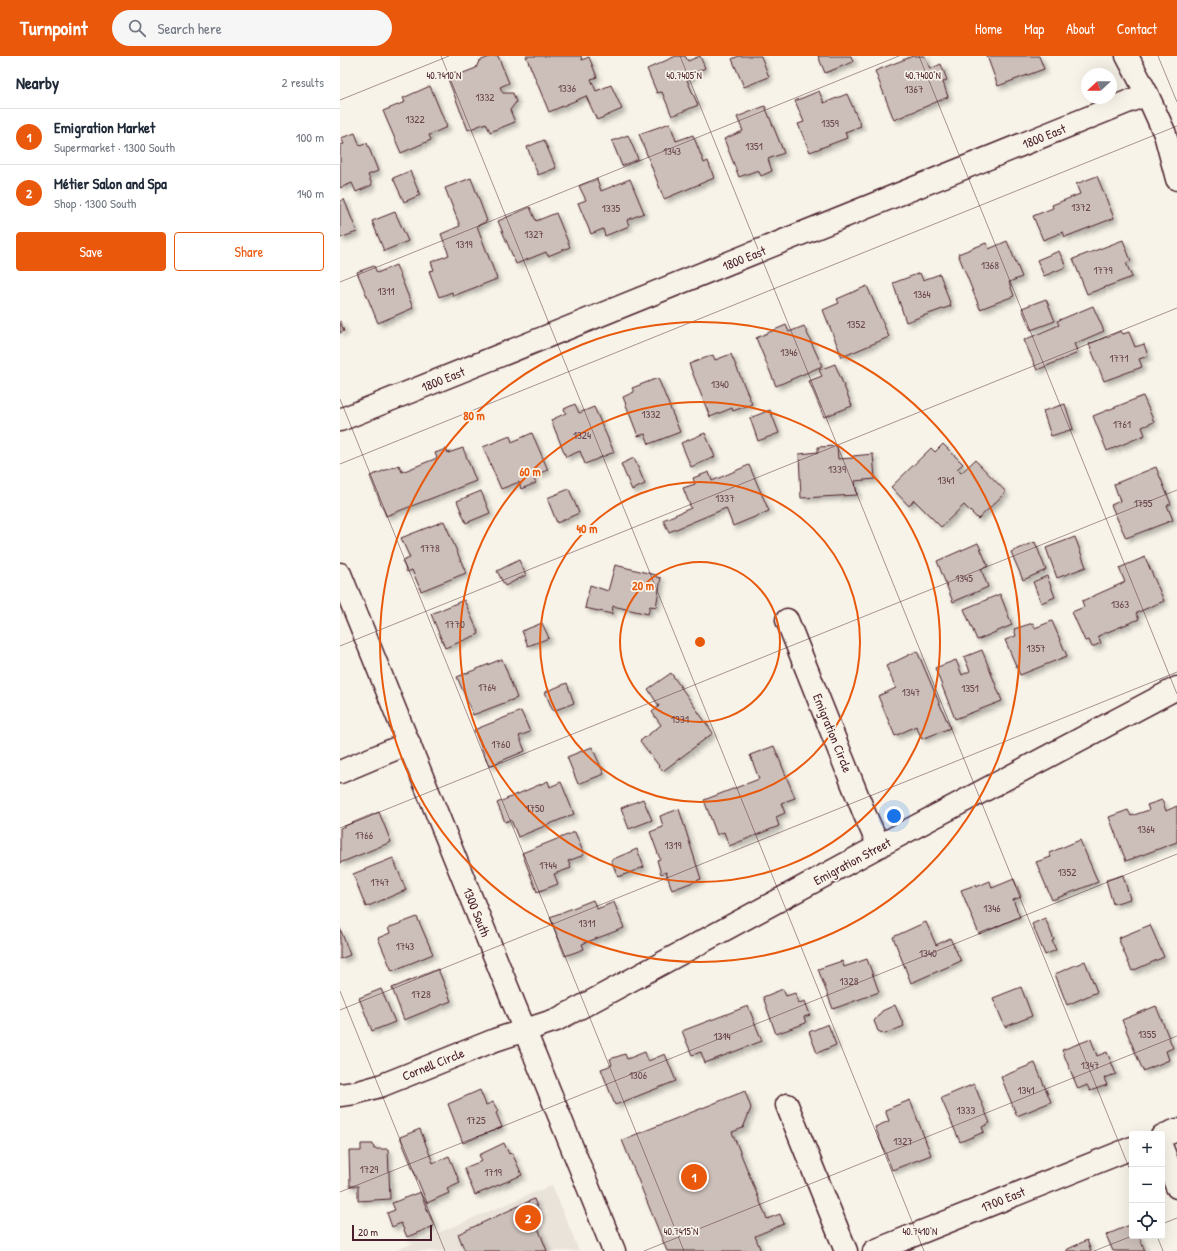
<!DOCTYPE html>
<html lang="en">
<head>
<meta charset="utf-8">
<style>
	body { margin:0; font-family:"Patrick Hand",sans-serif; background:#f6f6f7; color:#1f2937 }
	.controls { position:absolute; right:12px; bottom:12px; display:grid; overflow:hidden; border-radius:4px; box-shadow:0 4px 16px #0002 }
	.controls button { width:36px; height:36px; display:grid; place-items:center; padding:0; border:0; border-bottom:1px solid #e0e1e3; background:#fff; color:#1f2937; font:20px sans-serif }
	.compass { position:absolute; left:741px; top:12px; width:36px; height:36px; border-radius:50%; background:#fff; box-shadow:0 4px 16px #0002; rotate:248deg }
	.scale { position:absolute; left:12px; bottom:10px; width:80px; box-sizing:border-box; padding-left:4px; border:2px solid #4a1f2b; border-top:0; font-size:11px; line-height:14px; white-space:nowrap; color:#4a1f2b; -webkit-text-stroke:3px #f7f3e8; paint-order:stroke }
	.you { position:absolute; left:554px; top:760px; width:14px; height:14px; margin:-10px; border:3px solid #fff; border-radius:50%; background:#1a73e8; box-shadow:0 0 0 6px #1a73e833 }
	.badge { display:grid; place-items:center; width:26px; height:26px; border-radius:50%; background:#ea580c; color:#fff; font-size:13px; font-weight:700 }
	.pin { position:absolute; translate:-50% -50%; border:2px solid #fff; box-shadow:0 1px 4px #0006 }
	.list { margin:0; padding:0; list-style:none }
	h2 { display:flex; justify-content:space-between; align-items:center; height:52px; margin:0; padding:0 16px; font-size:17px }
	h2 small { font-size:13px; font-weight:400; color:#747a83 }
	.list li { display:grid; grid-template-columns:26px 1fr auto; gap:12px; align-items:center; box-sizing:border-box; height:56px; padding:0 16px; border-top:1px solid #e0e1e3 }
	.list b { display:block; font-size:15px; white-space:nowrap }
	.list p { margin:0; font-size:13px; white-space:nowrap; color:#747a83 }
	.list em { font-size:13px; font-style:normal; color:#747a83 }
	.actions { display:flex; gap:8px; padding:12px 16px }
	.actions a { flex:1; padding:9px 0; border:1px solid #ea580c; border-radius:4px; text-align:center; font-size:14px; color:#ea580c }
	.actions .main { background:#ea580c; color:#fff }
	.icon { flex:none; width:22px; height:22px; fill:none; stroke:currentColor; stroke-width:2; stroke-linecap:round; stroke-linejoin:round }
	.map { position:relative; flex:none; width:837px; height:1195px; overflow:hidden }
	header { display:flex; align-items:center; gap:24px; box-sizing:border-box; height:56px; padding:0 20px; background:#ea580c; color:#fff }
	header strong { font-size:19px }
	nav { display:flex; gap:22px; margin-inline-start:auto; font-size:14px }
	.search { width:280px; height:36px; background:#f6f6f7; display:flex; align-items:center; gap:10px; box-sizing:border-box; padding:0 14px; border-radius:22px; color:#747a83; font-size:15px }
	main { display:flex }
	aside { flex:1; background:#fff }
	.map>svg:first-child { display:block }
	.built { fill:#eae3da }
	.building { fill:#ccbfb9; stroke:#4a1f2b; filter:url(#shadow) }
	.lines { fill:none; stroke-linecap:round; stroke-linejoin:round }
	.minor-casing { stroke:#4a1f2b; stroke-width:25 }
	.minor { stroke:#f7f3e8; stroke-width:22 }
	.ticks { fill:none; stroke:#4a1f2b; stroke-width:1; stroke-opacity:0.45 }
	.ring { fill:none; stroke:#e8590c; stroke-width:2 }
	.labels { text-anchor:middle; stroke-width:3.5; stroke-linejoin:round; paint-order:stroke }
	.number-label { font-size:11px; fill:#6a474e }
	.street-label { font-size:13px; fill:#4a1f2b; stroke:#f7f3e8 }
	.ticks-label { font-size:10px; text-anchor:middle; fill:#4a1f2b; stroke:#f7f3e8; stroke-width:3.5; stroke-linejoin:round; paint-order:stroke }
	.centre { fill:#e8590c; stroke:#f7f3e8; stroke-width:2 }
	.ring-label { font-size:12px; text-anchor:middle; font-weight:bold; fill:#e8590c; stroke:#f7f3e8; stroke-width:3.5; stroke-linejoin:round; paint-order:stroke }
</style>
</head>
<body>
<header>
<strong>Turnpoint</strong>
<div class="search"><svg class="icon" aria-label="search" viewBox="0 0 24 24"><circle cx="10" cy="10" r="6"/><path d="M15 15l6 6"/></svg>Search here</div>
<nav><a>Home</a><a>Map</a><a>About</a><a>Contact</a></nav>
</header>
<main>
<aside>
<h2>Nearby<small>2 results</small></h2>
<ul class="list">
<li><span class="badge">1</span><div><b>Emigration Market</b><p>Supermarket · 1300 South</p></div><em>100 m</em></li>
<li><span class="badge">2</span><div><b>Métier Salon and Spa</b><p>Shop · 1300 South</p></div><em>140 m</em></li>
</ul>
<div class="actions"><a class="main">Save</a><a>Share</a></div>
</aside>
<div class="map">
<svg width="837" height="1195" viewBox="0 0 837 1195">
	<defs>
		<filter id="shadow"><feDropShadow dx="3.5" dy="3.5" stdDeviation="2" flood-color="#0004"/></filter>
	</defs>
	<rect width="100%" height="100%" fill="#f7f3e8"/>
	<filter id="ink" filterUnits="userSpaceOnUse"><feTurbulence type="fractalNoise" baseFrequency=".025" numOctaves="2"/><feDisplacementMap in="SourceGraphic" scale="8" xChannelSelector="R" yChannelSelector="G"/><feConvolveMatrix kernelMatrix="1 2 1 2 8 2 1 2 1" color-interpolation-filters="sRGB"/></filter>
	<g filter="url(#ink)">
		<polygon class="built" points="212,1129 239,1195 55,1195"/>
		<g class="building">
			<polygon points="152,0 158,0 169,27 160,31 163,37 173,37 176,46 170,54 175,66 150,76 146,67 128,74 108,23 136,12 139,5"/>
			<polygon points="186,0 241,0 242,4 249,1 257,21 251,23 256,35 271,29 282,53 257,64 246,40 209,56"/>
			<polygon points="336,0 345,0 348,5 360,0 365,12 352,18 353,21 347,24 358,49 332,60 322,36 317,37 307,13"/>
			<polygon points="399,0 421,0 429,21 404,31 392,3"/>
			<polygon points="478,0 511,0 513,6 485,17"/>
			<polygon points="573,0 585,0 590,13 601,8 607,24 603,26 608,41 554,64 535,15"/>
			<polygon points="647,0 699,0 704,13 658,30"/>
			<polygon points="90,30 107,71 89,79 91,84 61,97 43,55 65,46 63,42"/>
			<polygon points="479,35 484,47 507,38 521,70 505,76 507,82 470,96 458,68 464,66 455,45"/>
			<polygon points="425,50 444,97 428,103 432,115 421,120 418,114 399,121 384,83 403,75 397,61"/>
			<polygon points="330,67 336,85 353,79 364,107 368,105 374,122 324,143 299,78"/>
			<polygon points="15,77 20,90 27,87 38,115 28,119 32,129 16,136 12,127 0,132 0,89 4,88 1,82"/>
			<polygon points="288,79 298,103 282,110 272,85"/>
			<polygon points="204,84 216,112 198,119 187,91"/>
			<polygon points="70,115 80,139 64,146 53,122"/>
			<polygon points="757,120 774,162 725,181 723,176 703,184 693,160 713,152 712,149 740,138 736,128"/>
			<polygon points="131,122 147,165 137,170 157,223 113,240 112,236 99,241 89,215 94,214 91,206 109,199 101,178 120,170 105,132"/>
			<polygon points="257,123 261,135 290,123 304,157 287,164 289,170 265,180 263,173 251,178 238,147 246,144 239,130"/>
			<polygon points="4,143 17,176 0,182 0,145"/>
			<polygon points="190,151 196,165 216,157 230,191 208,200 206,196 176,208 158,165"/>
			<polygon points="55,156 68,185 44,195 32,165"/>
			<polygon points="783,184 791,205 786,207 792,221 747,238 733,203"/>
			<polygon points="667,185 682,221 669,226 674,240 640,253 618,198 646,187 649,193"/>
			<polygon points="719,195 726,211 704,220 697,204"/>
			<polygon points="56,209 73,252 38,267 17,216 34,210 37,217"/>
			<polygon points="580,217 583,224 600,218 611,250 566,266 553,227"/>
			<polygon points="527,230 549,281 502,301 483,254 499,247 497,243"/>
			<polygon points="706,243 715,265 691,274 682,252"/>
			<polygon points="753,250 764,275 734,288 738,297 697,314 684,284 719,269 717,265"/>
			<polygon points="0,265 4,275 0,277"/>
			<polygon points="446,269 449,276 464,270 482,310 436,330 416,282"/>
			<polygon points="781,275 783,278 789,276 795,291 804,288 808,300 799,303 802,311 764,325 749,288"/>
			<polygon points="391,298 412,348 393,355 392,352 370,361 349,308 373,299 375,304"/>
			<polygon points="495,308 512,350 484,361 469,325 482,320 479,314"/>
			<polygon points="318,322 340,376 309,388 305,378 298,380 283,341 294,336 292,332"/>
			<polygon points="803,340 814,366 802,371 805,379 767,395 753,360"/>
			<polygon points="235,348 239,357 254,351 274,396 245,408 240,395 226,401 211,364 226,357 224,353"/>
			<polygon points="725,348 733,373 711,380 703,355"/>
			<polygon points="430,354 439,377 418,385 410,362"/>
			<polygon points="192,377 208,414 192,420 196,427 181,433 179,426 161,433 143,391 170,380 172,386"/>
			<polygon points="365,377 375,401 351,411 341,387"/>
			<polygon points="603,388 623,408 617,413 621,417 635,404 666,436 638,463 624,449 601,471 574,444 569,450 551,431 591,392 595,396"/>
			<polygon points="497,390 498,403 513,402 513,400 533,398 535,423 515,425 517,439 461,442 459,398 478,396 478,391"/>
			<polygon points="123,392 136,425 46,460 30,420 59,409 62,416 97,402 95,397 106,393 108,397"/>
			<polygon points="294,402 305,428 292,434 281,408"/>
			<polygon points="409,409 429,455 393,470 386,452 329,476 323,464 351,452 343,432 355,428 353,422 369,416 372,425"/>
			<polygon points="816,411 831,448 827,449 833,464 786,482 771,449 780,445 774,428"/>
			<polygon points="229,433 239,457 217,467 207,442"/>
			<polygon points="141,435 150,457 126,467 117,445"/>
			<polygon points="104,465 126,517 81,535 72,514 67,516 62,505 70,502 61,482"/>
			<polygon points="735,481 746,511 717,522 706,492"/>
			<polygon points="695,486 706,514 683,524 671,496"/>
			<polygon points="638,487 648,510 641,513 648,531 613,546 597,505"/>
			<polygon points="805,501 824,545 796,557 799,563 758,580 761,587 752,591 749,584 745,585 732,556 744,551 742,545 785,526 779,512"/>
			<polygon points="179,504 186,519 165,530 157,515"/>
			<polygon points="275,509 316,519 316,521 321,522 316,551 310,550 308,558 273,550 272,558 245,552 250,529 268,535"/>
			<polygon points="707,520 715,541 701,547 693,526"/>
			<polygon points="660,538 672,569 637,584 624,553"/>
			<polygon points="124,544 139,578 105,592 91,558"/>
			<polygon points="712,565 727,600 680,619 665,584 676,580 674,573 693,567 695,572"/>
			<polygon points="202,567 209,582 188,590 182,575"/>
			<polygon points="642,594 662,645 615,663 595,612 616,604 622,619 630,615 624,601"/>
			<polygon points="577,595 610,672 582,683 576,670 555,680 538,640 556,632 546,610"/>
			<polygon points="162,603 177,642 133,659 117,621"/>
			<polygon points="331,617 373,677 323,715 300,685 321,669 312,656 319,650 308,633"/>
			<polygon points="227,627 234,647 213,655 205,636"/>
			<polygon points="181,655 190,676 179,680 185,695 149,710 134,674"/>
			<polygon points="434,690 455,742 441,747 445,757 436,761 439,770 389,790 384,776 377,779 364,744 419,723 410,699"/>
			<polygon points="252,691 264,718 238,728 227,701"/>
			<polygon points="208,725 210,731 221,726 234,758 178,781 171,764 165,766 157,747"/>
			<polygon points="303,743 312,764 289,773 281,752"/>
			<polygon points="822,744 826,755 837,750 837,786 786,805 769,761 788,754 791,760 809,754 807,749"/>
			<polygon points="339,753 361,823 332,834 326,816 321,818 317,804 320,803 310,776 323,771 320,760"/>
			<polygon points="39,756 51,786 0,807 0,772"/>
			<polygon points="235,776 244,799 228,805 231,812 214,818 218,828 197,836 182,797"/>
			<polygon points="740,784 758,826 712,844 696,806 711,801 709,797"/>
			<polygon points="297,793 304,811 278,821 271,804"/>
			<polygon points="53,802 66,834 26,851 13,818"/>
			<polygon points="783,819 790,843 773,848 766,824"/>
			<polygon points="674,823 681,841 673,844 680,861 639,878 621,834 635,829 636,831 650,825 652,832"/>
			<polygon points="253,844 257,853 274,846 284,872 242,888 244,893 225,900 210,861"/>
			<polygon points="77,861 93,898 52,915 38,882 50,877 48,872"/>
			<polygon points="705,862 714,884 712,885 716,894 705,899 692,868"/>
			<polygon points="586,866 596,889 610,882 621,905 571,927 553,881"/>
			<polygon points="810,869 824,901 792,915 778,882"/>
			<polygon points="0,872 10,899 0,903"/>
			<polygon points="527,903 539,936 493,953 478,913 502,905 504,911"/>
			<polygon points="745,905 757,936 727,949 715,918"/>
			<polygon points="98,913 111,945 64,964 52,932"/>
			<polygon points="681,931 692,960 665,971 653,942"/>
			<polygon points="41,933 55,966 32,975 19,942"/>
			<polygon points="443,933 446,940 455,937 459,947 465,945 470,959 464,961 466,967 436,978 423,941"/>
			<polygon points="555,949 564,970 545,978 538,975 534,965 542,955"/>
			<polygon points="408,950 422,985 365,1007 361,996 352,999 342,975"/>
			<polygon points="816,950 833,992 826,995 829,1004 803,1015 782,964"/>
			<polygon points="488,968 496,989 477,997 469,976"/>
			<polygon points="751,983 757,1000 767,996 776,1018 764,1022 767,1029 750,1035 747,1029 738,1033 722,994"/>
			<polygon points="305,996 308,1005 325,998 336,1025 275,1049 261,1013 272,1009 270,1003 285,998 287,1003"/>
			<polygon points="695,1007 711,1046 677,1060 661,1021"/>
			<polygon points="634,1028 650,1067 642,1071 644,1076 620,1086 601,1042"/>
			<polygon points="140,1034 146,1049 153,1046 158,1055 156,1057 162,1071 123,1087 108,1048"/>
			<polygon points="405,1035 411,1052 403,1072 392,1076 427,1163 440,1158 444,1168 415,1180 421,1195 327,1195 282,1084"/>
			<polygon points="570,1044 591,1099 552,1114 535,1071 549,1065 545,1054"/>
			<polygon points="80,1073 93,1107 109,1100 120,1127 107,1133 109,1137 87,1147 60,1081"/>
			<polygon points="164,1087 169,1098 172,1097 182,1119 135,1139 124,1112 142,1105 139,1099"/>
			<polygon points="21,1088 33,1088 34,1093 48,1093 50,1143 18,1145 18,1130 10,1130 9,1095 21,1095"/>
			<polygon points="80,1136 94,1170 67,1181 61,1167 52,1171 47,1157 55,1154 52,1147"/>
			<polygon points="194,1143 201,1161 195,1164 207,1195 125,1195 118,1178"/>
			<polygon points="792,1168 792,1180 799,1180 805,1195 773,1195 766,1179"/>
			<polygon points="747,1184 751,1195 726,1195 726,1194"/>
		</g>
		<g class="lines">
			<defs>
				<g id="minor">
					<polyline points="787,0 807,38 825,78 837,123"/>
					<polyline points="0,364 807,38"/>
					<polyline points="0,518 274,1195"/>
					<polyline points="447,564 525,759 539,790"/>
					<polyline points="0,716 69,687"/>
					<polyline points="0,1039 15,1037 40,1030 155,984 216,964 243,950 539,790 837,632"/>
					<polyline points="447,1049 506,1195"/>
					<polyline points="822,1080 837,1074"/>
					<polyline points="822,1092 837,1131"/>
					<polyline points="534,1195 792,1092"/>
				</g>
			</defs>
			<use href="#minor" class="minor-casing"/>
			<use href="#minor" class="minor"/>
		</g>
	</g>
	<path class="ticks" d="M 101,0 L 584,1195M 340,0 L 792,1119M 579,0 L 837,638M 818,0 L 837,46M 0,44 L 109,0M 0,226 L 559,0M 0,343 L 344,1195M 0,408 L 837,70M 0,590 L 837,252M 0,772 L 837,434M 0,935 L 105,1195M 0,954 L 837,616M 0,1136 L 837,798M 822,1168 L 837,1162M 817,1180 L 823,1195M 304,1195 L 837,980M 754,1195 L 792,1180"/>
	<g class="ring">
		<circle cx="360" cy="586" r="80"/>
		<circle cx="360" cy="586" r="160"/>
		<circle cx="360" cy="586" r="240"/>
		<circle cx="360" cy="586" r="320"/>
	</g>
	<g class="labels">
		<g class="number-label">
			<text x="227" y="36">1336</text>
			<text x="574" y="37">1367</text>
			<text x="145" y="45">1332</text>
			<text x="75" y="67">1322</text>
			<text x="490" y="71">1359</text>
			<text x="414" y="94">1351</text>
			<text x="332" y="99">1343</text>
			<text x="741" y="155">1372</text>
			<text x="271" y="156">1335</text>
			<text x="194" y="182">1327</text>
			<text x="124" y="192">1319</text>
			<text x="650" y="213">1368</text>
			<text x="763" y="218">1779</text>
			<text x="46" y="239">1311</text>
			<text x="582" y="242">1364</text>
			<text x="516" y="272">1352</text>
			<text x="449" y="300">1346</text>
			<text x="779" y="306">1771</text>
			<text x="380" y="332">1340</text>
			<text x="311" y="362">1332</text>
			<text x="782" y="372">1761</text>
			<text x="242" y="383">1324</text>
			<text x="497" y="417">1339</text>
			<text x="606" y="428">1341</text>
			<text x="385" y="446">1337</text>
			<text x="803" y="451">1755</text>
			<text x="90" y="496">1778</text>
			<text x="624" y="526">1345</text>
			<text x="780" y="552">1363</text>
			<text x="115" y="572">1770</text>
			<text x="696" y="596">1357</text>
			<text x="147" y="635">1764</text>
			<text x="630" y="636">1351</text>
			<text x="571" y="640">1347</text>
			<text x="340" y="667">1331</text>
			<text x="161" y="692">1760</text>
			<text x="195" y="756">1750</text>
			<text x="806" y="777">1364</text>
			<text x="24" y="783">1766</text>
			<text x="333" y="793">1319</text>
			<text x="208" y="813">1744</text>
			<text x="727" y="820">1352</text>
			<text x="40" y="830">1747</text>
			<text x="652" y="856">1346</text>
			<text x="247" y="871">1311</text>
			<text x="65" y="894">1743</text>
			<text x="588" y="901">1340</text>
			<text x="509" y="929">1328</text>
			<text x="81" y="942">1728</text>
			<text x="807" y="982">1355</text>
			<text x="382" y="984">1314</text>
			<text x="750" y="1013">1347</text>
			<text x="298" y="1023">1306</text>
			<text x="686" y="1038">1341</text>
			<text x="626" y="1058">1333</text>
			<text x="136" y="1068">1725</text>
			<text x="563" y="1089">1327</text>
			<text x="29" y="1117">1729</text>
			<text x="153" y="1120">1719</text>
		</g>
		<g class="street-label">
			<text transform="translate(704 80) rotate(-22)" y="5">1800 East</text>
			<text transform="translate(404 202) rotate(-22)" y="5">1800 East</text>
			<text transform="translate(103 323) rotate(-22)" y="5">1800 East</text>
			<text transform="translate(493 677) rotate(68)" y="5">Emigration Circle</text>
			<text transform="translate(512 805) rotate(-28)" y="5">Emigration Street</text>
			<text transform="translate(137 856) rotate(68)" y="5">1300 South</text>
			<text transform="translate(93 1008) rotate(-22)" y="5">Cornell Circle</text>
			<text transform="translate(663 1143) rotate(-22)" y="5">1700 East</text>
		</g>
	</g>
	<g class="ticks-label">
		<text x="104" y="23">40.7410°N</text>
		<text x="344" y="23">40.7405°N</text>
		<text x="583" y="23">40.7400°N</text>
		<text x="341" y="1179">40.7415°N</text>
		<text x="580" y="1179">40.7410°N</text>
	</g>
	<circle cx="360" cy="586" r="6" class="centre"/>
	<g class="ring-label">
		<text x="134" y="364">80 m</text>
		<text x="190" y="420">60 m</text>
		<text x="247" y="477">40 m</text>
		<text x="303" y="534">20 m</text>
	</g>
</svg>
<div class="controls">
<button>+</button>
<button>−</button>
<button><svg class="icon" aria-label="locate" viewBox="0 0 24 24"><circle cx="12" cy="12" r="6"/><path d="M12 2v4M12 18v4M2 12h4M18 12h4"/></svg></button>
</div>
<svg class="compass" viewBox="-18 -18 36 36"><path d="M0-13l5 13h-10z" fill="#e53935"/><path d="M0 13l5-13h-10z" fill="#747a83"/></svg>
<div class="scale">20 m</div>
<div class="you"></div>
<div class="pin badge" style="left:354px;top:1121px">1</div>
<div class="pin badge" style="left:188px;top:1162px">2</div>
</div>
</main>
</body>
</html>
